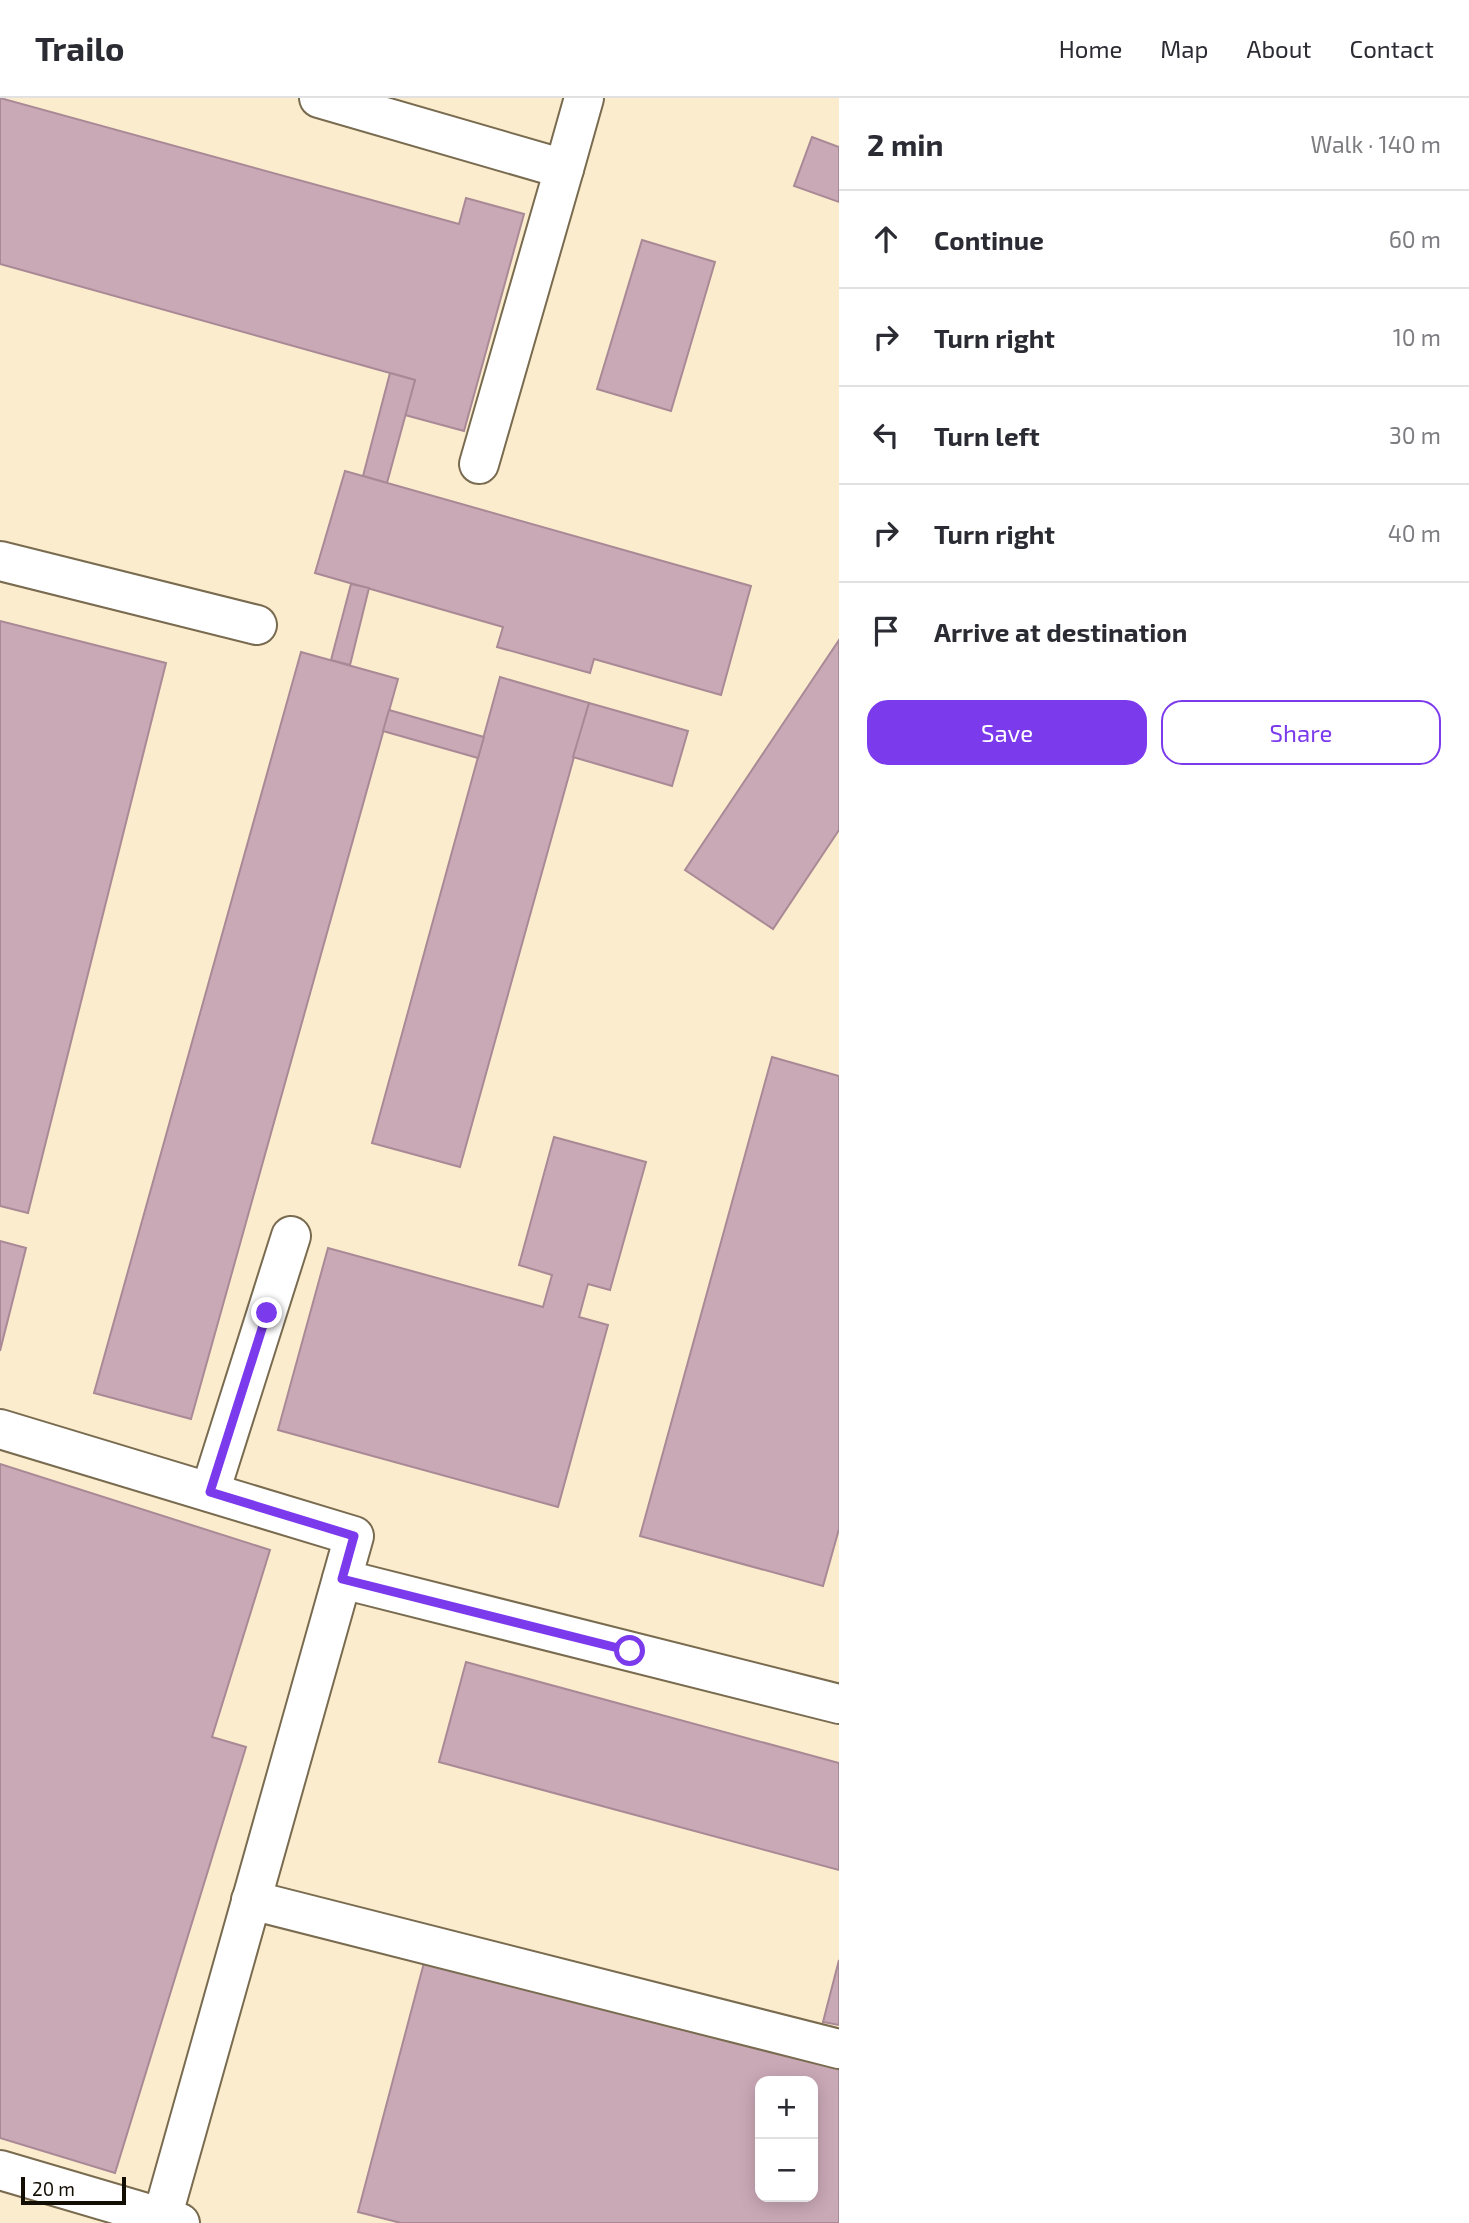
<!DOCTYPE html>
<html lang="en">
<head>
<meta charset="utf-8">
<style>
	body { margin:0; font-family:"Exo 2",sans-serif; background:#f7f7f7; color:#2b2b33 }
	.controls { position:absolute; right:21px; bottom:21px; display:grid; overflow:hidden; border-radius:14px; box-shadow:0 4px 18px #0003 }
	.controls button { width:63px; height:63px; display:grid; place-items:center; padding:0; border:0; border-bottom:2px solid #e1e1e2; background:#fff; color:#2b2b33; font:35px sans-serif }
	.scale { position:absolute; left:21px; bottom:18px; width:105px; box-sizing:border-box; padding-left:7px; border:4px solid #130e04; border-top:0; font-size:19px; line-height:24px; white-space:nowrap; color:#130e04; -webkit-text-stroke:5px #fff; paint-order:stroke }
	.stop { position:absolute; width:21px; height:21px; margin:-16px; border:5px solid #7c3aed; border-radius:50%; background:#fff }
	.stop.end { background:#7c3aed; border-color:#fff; box-shadow:0 2px 7px #0008 }
	.list { margin:0; padding:0; list-style:none }
	h2 { display:flex; justify-content:space-between; align-items:center; height:91px; margin:0; padding:0 28px; font-size:30px }
	h2 small { font-size:23px; font-weight:400; color:#7c7c81 }
	.list li { display:grid; grid-template-columns:46px 1fr auto; gap:21px; align-items:center; box-sizing:border-box; height:98px; padding:0 28px; border-top:2px solid #e1e1e2 }
	.list b { display:block; font-size:26px; white-space:nowrap }
	.list em { font-size:23px; font-style:normal; color:#7c7c81 }
	.actions { display:flex; gap:14px; padding:21px 28px }
	.actions a { flex:1; padding:16px 0; border:2px solid #7c3aed; border-radius:21px; text-align:center; font-size:24px; color:#7c3aed }
	.actions .main { background:#7c3aed; color:#fff }
	.icon { flex:none; width:38px; height:38px; fill:none; stroke:currentColor; stroke-width:2; stroke-linecap:round; stroke-linejoin:round }
	.map { position:relative; flex:none; width:839px; height:2125px; overflow:hidden }
	header { display:flex; align-items:center; gap:42px; box-sizing:border-box; height:98px; padding:0 35px; background:#fff; border-bottom:2px solid #e1e1e2 }
	header strong { font-size:33px }
	nav { display:flex; gap:38px; margin-inline-start:auto; font-size:24px }
	main { display:flex }
	aside { flex:1; background:#fff }
	.map>svg:first-child { display:block }
	.building { fill:#caa9b6; stroke:#a98996; stroke-width:2; fill-rule:evenodd }
	.lines { fill:none; stroke-linecap:round; stroke-linejoin:round }
	.minor-casing { stroke:#796b50; stroke-width:42 }
	.minor { stroke:#fff; stroke-width:38 }
	.route { stroke:#7c3aed; stroke-width:9 }
</style>
</head>
<body>
<header>
<strong>Trailo</strong>
<nav><a>Home</a><a>Map</a><a>About</a><a>Contact</a></nav>
</header>
<main>
<div class="map">
<svg width="839" height="2125" viewBox="0 0 839 2125">
	<rect width="100%" height="100%" fill="#fbeccd"/>
	<g class="building">
		<polygon points="0,0 459,126 466,100 524,116 464,333 405,317 415,282 0,166"/>
		<polygon points="812,39 839,49 839,104 794,88"/>
		<polygon points="642,142 715,164 671,313 597,291"/>
		<polygon points="390,275 415,282 387,385 363,378"/>
		<polygon points="345,373 751,488 721,597 594,561 590,575 497,549 503,529 315,475"/>
		<polygon points="351,486 369,490 350,567 331,562"/>
		<polygon points="0,523 166,565 28,1115 0,1108"/>
		<polygon points="839,542 839,732 773,831 685,772"/>
		<polygon points="301,554 398,581 191,1321 94,1295"/>
		<polygon points="500,579 589,605 460,1069 372,1045"/>
		<polygon points="589,605 688,633 672,688 573,659"/>
		<polygon points="389,612 484,639 478,660 383,633"/>
		<polygon points="772,959 839,978 839,1431 823,1488 640,1438"/>
		<polygon points="554,1039 646,1064 610,1192 588,1186 579,1219 608,1227 558,1409 278,1332 328,1150 543,1209 552,1177 519,1167"/>
		<polygon points="0,1143 26,1150 0,1253"/>
		<polygon points="0,1366 270,1452 212,1639 246,1649 115,2075 0,2040"/>
		<polygon points="466,1564 839,1665 839,1772 439,1664"/>
		<path d="M 425,1861 L 839,1970 L 839,2125 L 401,2125 L 358,2114 ZM 760,1983 L 813,1983 L 813,2099 L 760,2099 Z"/>
		<polygon points="839,1862 839,1927 823,1924"/>
	</g>
	<g class="lines">
		<defs>
			<g id="minor">
				<polyline points="319,0 564,71 584,0"/>
				<polyline points="479,366 564,71"/>
				<polyline points="0,463 257,527"/>
				<polyline points="0,1331 354,1438 162,2120"/>
				<polyline points="210,1394 291,1138"/>
				<polyline points="342,1481 839,1606"/>
				<polyline points="251,1802 839,1951"/>
				<polyline points="0,2072 180,2125"/>
			</g>
		</defs>
		<use href="#minor" class="minor-casing"/>
		<use href="#minor" class="minor"/>
	</g>
	<g class="lines">
		<polyline class="route" points="267,1215 210,1394 354,1438 342,1481 630,1553"/>
	</g>
</svg>
<div class="controls">
<button>+</button>
<button>−</button>
</div>
<div class="scale">20 m</div>
<div class="stop" style="left:630px;top:1553px"></div>
<div class="stop end" style="left:267px;top:1215px"></div>
</div>
<aside>
<h2>2 min<small>Walk · 140 m</small></h2>
<ul class="list">
<li><svg class="icon" aria-label="ahead" viewBox="0 0 24 24"><path d="M12 20V5M6 11l6-6 6 6"/></svg><div><b>Continue</b></div><em>60 m</em></li>
<li><svg class="icon" aria-label="right" viewBox="0 0 24 24"><path d="M7 20v-9h11M14 6l5 5-5 5"/></svg><div><b>Turn right</b></div><em>10 m</em></li>
<li><svg class="icon" aria-label="left" viewBox="0 0 24 24"><path d="M17 20v-9H6M10 6l-5 5 5 5"/></svg><div><b>Turn left</b></div><em>30 m</em></li>
<li><svg class="icon" aria-label="right" viewBox="0 0 24 24"><path d="M7 20v-9h11M14 6l5 5-5 5"/></svg><div><b>Turn right</b></div><em>40 m</em></li>
<li><svg class="icon" aria-label="arrive" viewBox="0 0 24 24"><path d="M6 21V4h12l-3 4 3 4H6"/></svg><div><b>Arrive at destination</b></div></li>
</ul>
<div class="actions"><a class="main">Save</a><a>Share</a></div>
</aside>
</main>
</body>
</html>
